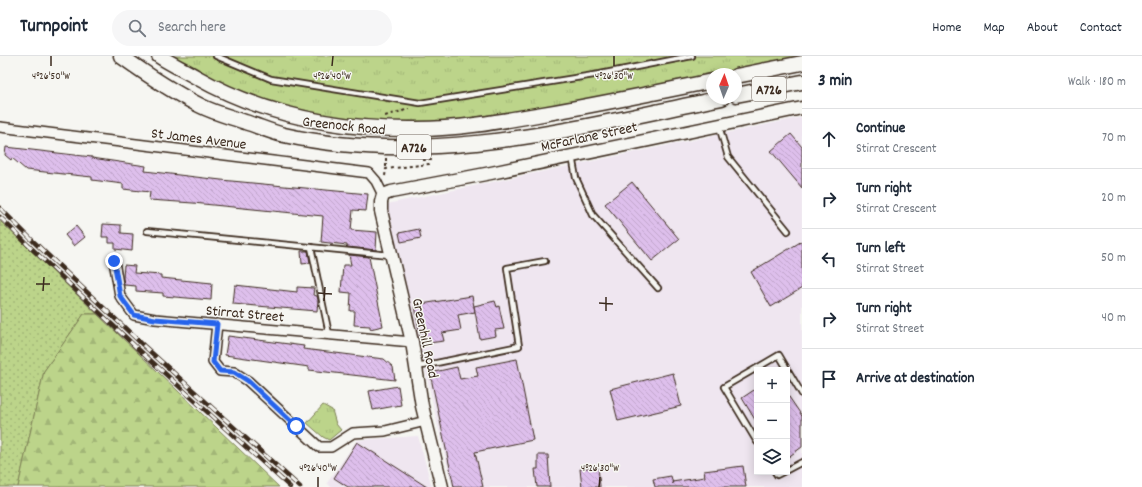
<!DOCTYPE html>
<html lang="en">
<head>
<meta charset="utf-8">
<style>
	body { margin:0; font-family:Dekko,sans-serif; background:#f6f6f7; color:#1f2937 }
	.controls { position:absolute; right:12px; bottom:12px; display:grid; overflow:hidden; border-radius:0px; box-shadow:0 2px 10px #0003 }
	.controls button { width:36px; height:36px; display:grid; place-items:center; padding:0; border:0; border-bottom:1px solid #e0e1e3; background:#fff; color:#1f2937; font:20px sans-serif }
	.compass { position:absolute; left:706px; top:12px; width:36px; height:36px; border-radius:50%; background:#fff; box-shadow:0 2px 10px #0003; rotate:2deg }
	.stop { position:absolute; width:12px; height:12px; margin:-9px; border:3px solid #2563eb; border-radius:50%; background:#fff }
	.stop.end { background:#2563eb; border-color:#fff; box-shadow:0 1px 4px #0008 }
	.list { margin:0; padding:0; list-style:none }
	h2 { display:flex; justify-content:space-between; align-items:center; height:52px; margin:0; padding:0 16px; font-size:17px }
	h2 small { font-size:13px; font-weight:400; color:#747a83 }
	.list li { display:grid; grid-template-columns:26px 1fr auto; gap:12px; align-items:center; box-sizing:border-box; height:60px; padding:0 16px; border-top:1px solid #e0e1e3 }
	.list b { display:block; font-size:15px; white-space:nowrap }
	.list p { margin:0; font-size:13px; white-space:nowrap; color:#747a83 }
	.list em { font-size:13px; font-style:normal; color:#747a83 }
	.icon { flex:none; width:22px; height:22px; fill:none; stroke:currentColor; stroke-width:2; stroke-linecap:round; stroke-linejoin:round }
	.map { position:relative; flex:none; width:802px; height:431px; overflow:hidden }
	header { display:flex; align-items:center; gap:24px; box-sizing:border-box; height:56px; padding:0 20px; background:#fff; border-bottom:1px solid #e0e1e3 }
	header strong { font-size:19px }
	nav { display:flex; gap:22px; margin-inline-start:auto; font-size:14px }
	.search { width:280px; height:36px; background:#f6f6f7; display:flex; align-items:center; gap:10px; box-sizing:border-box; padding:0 14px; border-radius:22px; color:#747a83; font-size:15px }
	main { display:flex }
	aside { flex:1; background:#fff }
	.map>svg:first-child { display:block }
	.built { fill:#efe6f0; fill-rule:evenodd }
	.grass { fill:url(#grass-dots); stroke:#7c7f54 }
	.forest { fill:url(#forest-firs); stroke:#7c7f54 }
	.park { fill:url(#park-tufts); stroke:#7c7f54 }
	.building { fill:url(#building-back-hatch); stroke:#3b2a1e }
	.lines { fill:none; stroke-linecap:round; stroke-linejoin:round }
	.lane-casing { stroke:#3b2a1e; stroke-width:8 }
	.street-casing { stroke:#3b2a1e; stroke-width:12 }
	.secondary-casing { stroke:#3b2a1e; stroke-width:15 }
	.primary-casing { stroke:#3b2a1e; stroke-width:17 }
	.path { stroke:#3b2a1e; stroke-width:2; stroke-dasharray:3 3; stroke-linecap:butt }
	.lane { stroke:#f6f6f2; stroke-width:4.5 }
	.street { stroke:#f6f6f2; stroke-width:9 }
	.secondary { stroke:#f6f6f2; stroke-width:12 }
	.primary { stroke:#f6f6f2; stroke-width:14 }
	.rail-casing { stroke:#3b2a1e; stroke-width:4.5 }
	.rail { stroke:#f6f6f2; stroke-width:3; stroke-dasharray:9; stroke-linecap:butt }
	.route { stroke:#2563eb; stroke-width:5 }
	.ticks { fill:none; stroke:#3b2a1e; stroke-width:1.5 }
	.labels { text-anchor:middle; stroke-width:3; stroke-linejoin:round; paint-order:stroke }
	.shield { fill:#f6f6f2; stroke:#73675e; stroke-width:1 }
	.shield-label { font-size:14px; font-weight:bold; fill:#3b2a1e }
	.street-label { font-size:15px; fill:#3b2a1e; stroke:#f6f6f2 }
	.ticks-label { font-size:10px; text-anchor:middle; fill:#3b2a1e; stroke:#f6f6f2; stroke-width:3; stroke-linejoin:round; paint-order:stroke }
</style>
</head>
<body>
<header>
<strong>Turnpoint</strong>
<div class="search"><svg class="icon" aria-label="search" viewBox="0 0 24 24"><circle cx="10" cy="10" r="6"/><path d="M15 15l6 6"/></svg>Search here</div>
<nav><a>Home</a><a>Map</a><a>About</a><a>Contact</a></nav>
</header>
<main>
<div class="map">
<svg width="802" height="431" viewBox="0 0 802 431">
	<defs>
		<pattern id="grass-dots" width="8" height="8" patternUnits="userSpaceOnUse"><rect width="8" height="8" fill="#bcd48a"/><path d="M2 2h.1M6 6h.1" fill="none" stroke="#a2b677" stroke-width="1.8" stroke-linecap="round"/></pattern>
		<pattern id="forest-firs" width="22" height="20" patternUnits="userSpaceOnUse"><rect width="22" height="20" fill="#bcd48a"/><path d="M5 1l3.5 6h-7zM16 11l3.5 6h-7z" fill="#a2b677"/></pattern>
		<pattern id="park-tufts" width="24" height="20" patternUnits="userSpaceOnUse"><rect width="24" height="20" fill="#bcd48a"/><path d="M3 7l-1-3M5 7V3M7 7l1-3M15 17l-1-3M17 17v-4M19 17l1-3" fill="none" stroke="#a2b677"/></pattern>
		<pattern id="building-back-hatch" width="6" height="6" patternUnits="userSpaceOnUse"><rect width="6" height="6" fill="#debfec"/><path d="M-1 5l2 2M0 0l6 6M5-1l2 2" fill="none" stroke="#bfa4ca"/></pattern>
	</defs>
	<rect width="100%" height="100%" fill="#f6f6f2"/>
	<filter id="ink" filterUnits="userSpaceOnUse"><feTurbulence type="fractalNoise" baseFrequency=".025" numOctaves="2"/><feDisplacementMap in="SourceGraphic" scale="8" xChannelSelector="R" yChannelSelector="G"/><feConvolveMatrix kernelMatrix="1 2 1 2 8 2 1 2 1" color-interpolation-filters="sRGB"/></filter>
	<g filter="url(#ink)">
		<g class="built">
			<path d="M 802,61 L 802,431 L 452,431 L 387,148 ZM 757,314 L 787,314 L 787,416 L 757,416 Z"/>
			<polygon points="418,380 432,431 331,431 327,427 357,384"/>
		</g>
		<polygon class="grass" points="0,165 97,258 84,258 44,315 18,431 0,431"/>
		<polygon class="forest" points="84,258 97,258 279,431 18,431 44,315"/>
		<g class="park">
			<polygon points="170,0 802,0 802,1 549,50 448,65 405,67 373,67 326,61 287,52 230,32"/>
			<polygon points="323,349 332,354 336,368 341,374 329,384 323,381 307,367"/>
		</g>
		<g class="building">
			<polygon points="791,78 802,91 802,132 771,95"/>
			<polygon points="6,91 92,101 92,102 146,110 145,115 221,124 368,138 366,155 353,154 351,174 377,176 376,194 347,191 347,189 321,186 323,160 193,147 149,144 150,136 123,133 123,128 92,124 92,121 26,114 12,102 11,104 5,99"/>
			<polygon points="632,126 679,183 652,205 605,148"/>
			<polygon points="103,168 121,169 121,177 133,178 132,195 115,193 115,187 109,187 109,181 102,181"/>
			<polygon points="76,170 85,181 74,190 65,179"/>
			<polygon points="419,173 421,182 401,186 399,177"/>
			<polygon points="802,185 802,232 771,251 751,216"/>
			<polygon points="301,195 308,195 310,207 302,208"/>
			<polygon points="349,199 369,201 383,270 370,273 370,270 354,269 355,255 350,255 351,237 341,236 343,209 351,209"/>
			<polygon points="124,209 135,210 134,217 161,219 161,222 212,227 211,244 163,240 163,237 136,235 136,230 124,229 123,222"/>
			<polygon points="235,229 297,236 297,231 314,232 313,239 317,240 318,244 317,255 233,248"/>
			<polygon points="472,240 475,256 458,259 461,274 442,277 444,285 421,288 415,249"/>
			<polygon points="495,245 497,251 499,250 504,273 495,274 496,280 480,283 474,250"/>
			<polygon points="228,280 304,290 303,293 384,303 393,311 395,324 309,314 309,311 225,299"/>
			<polygon points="517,303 533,384 475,396 483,431 454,431 430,317 457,311 460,323 478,320 476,311"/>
			<polygon points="673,317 681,350 618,365 610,333"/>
			<polygon points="398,330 401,349 373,354 369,335"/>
			<polygon points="757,332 757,367 742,342"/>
			<polygon points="787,338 802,360 802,391 787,402"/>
			<polygon points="357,386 427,431 348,431 334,422"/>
			<polygon points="538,399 548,399 550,431 537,431 535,413 538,413"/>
			<polygon points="598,410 600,431 582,431 580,413"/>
			<polygon points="743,410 746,431 655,431 653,423 671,420 673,428 672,426 705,421 704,415"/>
		</g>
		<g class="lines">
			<defs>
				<g id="lane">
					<polyline points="216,0 271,23 420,47 600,18 692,0"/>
					<polyline points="719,70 728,101 788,175"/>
					<polyline points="572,100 576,122 593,159 658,232"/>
					<polyline points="147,175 390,199"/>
					<polyline points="311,191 329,278"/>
					<polyline points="417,311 519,290 507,212 545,205"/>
					<polyline points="757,386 724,331 779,299 802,338"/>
					<polyline points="787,414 802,406"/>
					<polyline points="775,416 777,419 783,416"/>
				</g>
				<g id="street">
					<polyline points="0,71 369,117 376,125 383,139"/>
					<polyline points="114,205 120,240 134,259 155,263 412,286"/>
					<polyline points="217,268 213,306 220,315 234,316 248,325 319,391 331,391 353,377 385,375 426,365"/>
				</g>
				<polyline id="secondary" points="442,431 422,350 412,286 381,155 381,146 383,139 391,136 491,117 802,52"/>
				<g id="primary">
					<path d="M 121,0 C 146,18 173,36 201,50 C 215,57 231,61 245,66 C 258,70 271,76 284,79 C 430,112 579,71 722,42"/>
					<path d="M 159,0 C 171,8 184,14 196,21 C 263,59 340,74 417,73 C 457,73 497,66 537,59 C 595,49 654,37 712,25"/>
					<polyline points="736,20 802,7"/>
					<polyline points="736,39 802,26"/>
				</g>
			</defs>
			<use href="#lane" class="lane-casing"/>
			<use href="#street" class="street-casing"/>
			<use href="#secondary" class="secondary-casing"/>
			<use href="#primary" class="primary-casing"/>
			<g class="path">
				<polyline points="385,60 409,53"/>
				<polyline points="386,102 386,113"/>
				<polyline points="385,120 386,113 429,108 431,104 420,104"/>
			</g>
			<use href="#lane" class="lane"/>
			<use href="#street" class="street"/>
			<use href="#secondary" class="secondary"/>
			<use href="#primary" class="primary"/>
			<defs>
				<g id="rail">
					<polyline points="0,152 34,186 144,290 300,431"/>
					<polyline points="0,161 28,189 138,293 290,431"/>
				</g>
			</defs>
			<use href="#rail" class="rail-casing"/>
			<use href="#rail" class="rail"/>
		</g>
	</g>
	<g class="lines" filter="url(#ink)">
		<polyline class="route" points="114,205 120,240 134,259 155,263 217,268 213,306 220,315 234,316 248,325 296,370"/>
	</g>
	<path class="ticks" d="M 51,10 L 51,0M 332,10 L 333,0M 614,10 L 614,0M 36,228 L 50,228M 43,235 L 44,221M 318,237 L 332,238M 324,245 L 325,231M 599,247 L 613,248M 606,255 L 606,241M 318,431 L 318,421M 599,431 L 600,421"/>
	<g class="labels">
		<g class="shield">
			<rect x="752" y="21" width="34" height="24" rx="3"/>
			<rect x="397" y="79" width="34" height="24" rx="3"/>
		</g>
		<g class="shield-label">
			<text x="769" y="38">A726</text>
			<text x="414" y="96">A726</text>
		</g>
		<g class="street-label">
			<text transform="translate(344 69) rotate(6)" y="5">Greenock Road</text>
			<text transform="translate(589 80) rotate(-12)" y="5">McFarlane Street</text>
			<text transform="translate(199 82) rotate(7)" y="5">St James Avenue</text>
			<text transform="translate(245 257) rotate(5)" y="5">Stirrat Street</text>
			<text transform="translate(426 282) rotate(78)" y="5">Greenhill Road</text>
		</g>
	</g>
	<g class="ticks-label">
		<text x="51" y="23">4°26'50"W</text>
		<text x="332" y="23">4°26'40"W</text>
		<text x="614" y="23">4°26'30"W</text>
		<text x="318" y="415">4°26'40"W</text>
		<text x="600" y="415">4°26'30"W</text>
	</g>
</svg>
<div class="controls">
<button>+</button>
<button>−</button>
<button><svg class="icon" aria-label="layers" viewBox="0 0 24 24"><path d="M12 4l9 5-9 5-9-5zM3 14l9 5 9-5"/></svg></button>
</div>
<svg class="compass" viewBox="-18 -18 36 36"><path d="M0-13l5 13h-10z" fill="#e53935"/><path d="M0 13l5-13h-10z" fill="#747a83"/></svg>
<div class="stop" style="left:296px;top:370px"></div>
<div class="stop end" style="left:114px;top:205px"></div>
</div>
<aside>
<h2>3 min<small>Walk · 180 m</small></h2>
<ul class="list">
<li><svg class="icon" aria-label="ahead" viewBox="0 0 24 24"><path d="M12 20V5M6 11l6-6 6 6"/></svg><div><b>Continue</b><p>Stirrat Crescent</p></div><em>70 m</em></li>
<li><svg class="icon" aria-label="right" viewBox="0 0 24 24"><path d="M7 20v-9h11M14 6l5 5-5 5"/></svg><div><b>Turn right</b><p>Stirrat Crescent</p></div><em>20 m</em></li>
<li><svg class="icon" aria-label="left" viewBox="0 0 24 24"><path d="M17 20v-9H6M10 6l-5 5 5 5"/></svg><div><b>Turn left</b><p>Stirrat Street</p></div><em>50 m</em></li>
<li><svg class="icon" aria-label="right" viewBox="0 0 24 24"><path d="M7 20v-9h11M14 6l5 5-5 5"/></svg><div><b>Turn right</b><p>Stirrat Street</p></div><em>40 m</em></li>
<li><svg class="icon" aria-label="arrive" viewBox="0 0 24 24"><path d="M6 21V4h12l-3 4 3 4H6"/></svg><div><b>Arrive at destination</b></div></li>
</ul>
</aside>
</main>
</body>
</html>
